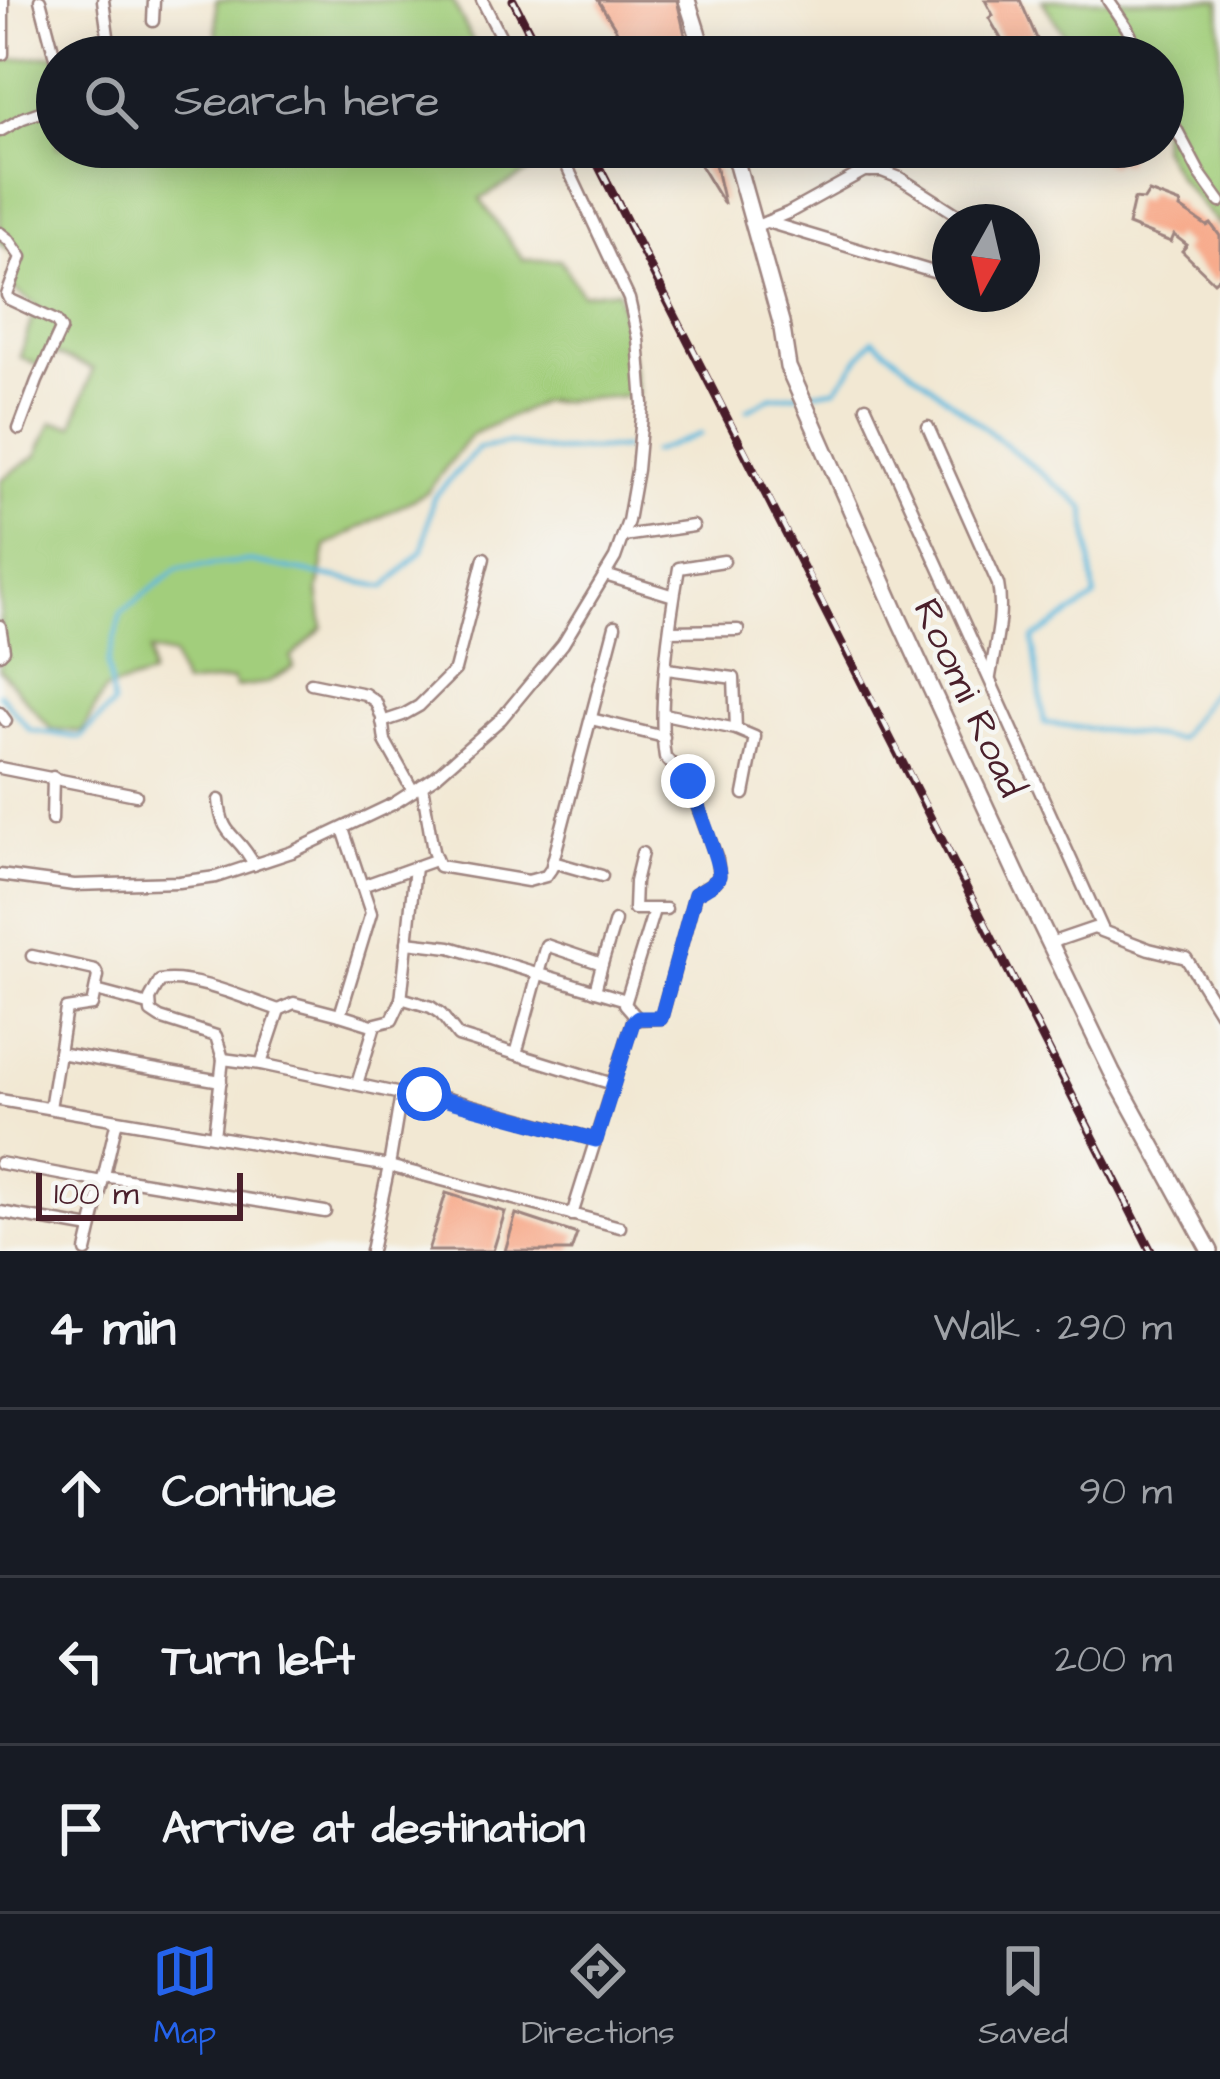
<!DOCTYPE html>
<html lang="en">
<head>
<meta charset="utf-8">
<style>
	body { margin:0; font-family:"Architects Daughter",sans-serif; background:#20242c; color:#f1f3f6 }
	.compass { position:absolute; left:932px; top:204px; width:108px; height:108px; border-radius:50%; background:#171b24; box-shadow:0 6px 30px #0003; rotate:188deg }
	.scale { position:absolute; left:36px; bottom:30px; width:207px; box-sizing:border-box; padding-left:12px; border:6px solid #4a1f2b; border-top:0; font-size:33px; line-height:42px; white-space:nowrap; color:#4a1f2b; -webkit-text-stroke:9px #f6f6f2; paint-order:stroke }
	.stop { position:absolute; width:36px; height:36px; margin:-27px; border:9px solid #2563eb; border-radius:50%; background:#fff }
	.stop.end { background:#2563eb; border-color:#fff; box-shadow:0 3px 12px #0008 }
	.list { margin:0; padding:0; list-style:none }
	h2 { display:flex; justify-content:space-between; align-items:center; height:156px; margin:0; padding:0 48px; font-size:51px }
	h2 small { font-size:39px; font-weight:400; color:#9ea1a6 }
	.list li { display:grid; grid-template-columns:78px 1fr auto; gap:36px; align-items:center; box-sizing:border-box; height:168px; padding:0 48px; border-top:3px solid #363941 }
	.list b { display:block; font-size:45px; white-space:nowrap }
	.list em { font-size:39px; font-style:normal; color:#9ea1a6 }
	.icon { flex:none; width:66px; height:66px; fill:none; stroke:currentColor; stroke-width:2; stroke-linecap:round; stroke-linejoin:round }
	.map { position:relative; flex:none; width:1220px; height:1251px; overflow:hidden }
	.search { position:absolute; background:#171b24; box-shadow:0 6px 30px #0003; left:36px; right:36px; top:36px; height:132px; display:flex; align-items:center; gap:30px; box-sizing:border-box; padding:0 42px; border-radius:66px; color:#9ea1a6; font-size:45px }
	.sheet { height:660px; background:#171b24 }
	nav { display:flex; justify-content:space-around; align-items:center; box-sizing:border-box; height:168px; border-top:3px solid #363941; background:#171b24; font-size:33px; color:#9ea1a6 }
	nav a { display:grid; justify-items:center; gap:6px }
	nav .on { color:#2563eb }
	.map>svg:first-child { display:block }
	.green { fill:#a2ce7c; stroke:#767654; stroke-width:3 }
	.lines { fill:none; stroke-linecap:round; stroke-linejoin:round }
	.stream { stroke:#5fb9dd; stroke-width:4.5 }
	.building { fill:#f7ab8c }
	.street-casing { stroke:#9e847f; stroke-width:15 }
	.secondary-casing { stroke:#9e847f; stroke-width:20 }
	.street { stroke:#fff; stroke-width:10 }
	.secondary { stroke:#fff; stroke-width:15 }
	.rail-casing { stroke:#4a1f2b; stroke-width:9 }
	.rail { stroke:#f6f6f2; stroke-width:4.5; stroke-dasharray:14; stroke-linecap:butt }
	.route { stroke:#2563eb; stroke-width:15 }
	.labels { text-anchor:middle; stroke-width:9; stroke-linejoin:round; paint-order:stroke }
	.street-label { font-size:39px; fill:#4a1f2b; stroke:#f6f6f2 }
</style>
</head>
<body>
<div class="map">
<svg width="1220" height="1251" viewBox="0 0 1220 1251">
	<rect width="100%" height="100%" fill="#f6f6f2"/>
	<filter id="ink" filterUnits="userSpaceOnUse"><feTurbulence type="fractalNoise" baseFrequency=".00833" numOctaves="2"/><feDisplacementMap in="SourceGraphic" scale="24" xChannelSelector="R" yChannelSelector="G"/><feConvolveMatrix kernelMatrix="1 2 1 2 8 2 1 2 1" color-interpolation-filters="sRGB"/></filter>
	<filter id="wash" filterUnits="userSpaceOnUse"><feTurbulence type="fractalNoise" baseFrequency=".004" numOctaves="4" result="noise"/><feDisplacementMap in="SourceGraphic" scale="48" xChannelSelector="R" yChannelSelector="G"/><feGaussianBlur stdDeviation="2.7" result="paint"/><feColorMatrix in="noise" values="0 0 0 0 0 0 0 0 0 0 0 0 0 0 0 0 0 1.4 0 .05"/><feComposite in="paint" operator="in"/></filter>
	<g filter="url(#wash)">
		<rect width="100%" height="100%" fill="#f2e8d3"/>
		<g class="green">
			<polygon points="216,0 452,0 481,57 144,57 146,40 217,42"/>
			<polygon points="1042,0 1220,0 1220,227 1178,178 1161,147 1163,57 1079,57"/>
			<polygon points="67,54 67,57 57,57 57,147 526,147 536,168 480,199 523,260 560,260 582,294 618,290 638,395 542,402 471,435 427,492 326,546 318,591 323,628 291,658 294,667 267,683 236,687 233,680 183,685 173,656 150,651 151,676 105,690 82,732 51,729 0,670 0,480 37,455 52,422 73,426 93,369 54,354 39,366 20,357 36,305 12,288 16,255 0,243 0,60"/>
		</g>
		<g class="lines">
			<g class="stream">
				<polyline points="747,410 771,397 836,389 873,339 1085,508 1095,598 1033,639 1044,723 1178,739 1220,680"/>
				<polyline points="652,452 701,434"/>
				<polyline points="0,694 30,730 80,738 113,705 108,663 121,613 179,568 247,561 385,587 423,550 433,498 478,449 507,443 553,451 624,448"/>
			</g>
		</g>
		<g id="blocks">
			<g class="building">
				<polygon points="598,0 677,0 690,57 633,57"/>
				<polygon points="985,0 1020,0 1038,41 1026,47 1027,53 1019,57 1012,47 1007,49 989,18 993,15"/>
				<polygon points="689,147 711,147 724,203 723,203"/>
				<polygon points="1064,147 1130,147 1126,164 1115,161 1112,166 1085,154 1082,159"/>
				<polygon points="1149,192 1181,204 1180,208 1207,226 1211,224 1220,236 1220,277 1214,282 1182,251 1187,245 1174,235 1171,242 1128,225 1134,199 1144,200"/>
				<polygon points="446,1193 505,1212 493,1251 428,1251"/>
				<polygon points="516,1214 577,1234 571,1251 505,1251"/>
			</g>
		</g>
	</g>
	<g filter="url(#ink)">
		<use href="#blocks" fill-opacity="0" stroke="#9e847f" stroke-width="3"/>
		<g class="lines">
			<defs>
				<g id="street">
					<polyline points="3,0 3,54"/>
					<polyline points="40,0 57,65"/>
					<polyline points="103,0 111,57"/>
					<polyline points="482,0 511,57"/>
					<polyline points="1108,0 1127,28 1141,57"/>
					<polyline points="153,21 154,0"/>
					<polyline points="927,56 927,57"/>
					<polyline points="1163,104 1200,174 1220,202"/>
					<polyline points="0,131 23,118 57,106"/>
					<polyline points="870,171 865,157 870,147"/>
					<polyline points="767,222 950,277"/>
					<polyline points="754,227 788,213 864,171 882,171 900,178 969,222"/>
					<polyline points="0,233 9,240 21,257 7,295 9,299 56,321 61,329 37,381 19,429"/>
					<polyline points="866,407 1103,930"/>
					<path d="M 928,427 L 998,584 C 1004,614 995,646 990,677"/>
					<polyline points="623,536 693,526"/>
					<polyline points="605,575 674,596"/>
					<polyline points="0,626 4,650 0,654"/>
					<polyline points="670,631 738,630"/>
					<polyline points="667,669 734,678 736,729"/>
					<polyline points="311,683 365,694 376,702 382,718 385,741 413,791"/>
					<polyline points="0,713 6,721"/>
					<polyline points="664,714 736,729 755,737 744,794"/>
					<polyline points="591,719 664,737"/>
					<polyline points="382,722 403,715 419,706 455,670 484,558"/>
					<polyline points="0,768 136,795"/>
					<polyline points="422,785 433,851 439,866 528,881 546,876 551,869 615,626"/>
					<path d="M 219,800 C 222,840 238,832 254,865"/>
					<polyline points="52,820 53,777"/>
					<polyline points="642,853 635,882 634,909 666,909"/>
					<polyline points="553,862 602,876"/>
					<polyline points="0,875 74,885 179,882 216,877 292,852 393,804 435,777 501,719 563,644 615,558 628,521 637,470 643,404 638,339 629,299 558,147"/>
					<polyline points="362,886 435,860"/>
					<polyline points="407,942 450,947 626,1000"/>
					<polyline points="1050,943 1094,928 1149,949 1186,958 1220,1013"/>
					<polyline points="32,956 95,970 98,976 92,1005 66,1009 59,1053"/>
					<polyline points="602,964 615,921"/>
					<polyline points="96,991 149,1005"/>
					<polyline points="401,998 431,1007 441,1014 458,1036 613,1084"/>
					<polyline points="340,1015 372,1025 392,1020 401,1001 415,867"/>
					<polyline points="638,1019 625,1004 654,910"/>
					<polyline points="516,1054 546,945 602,964 595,991"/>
					<path d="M 223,1059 L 216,1036 L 160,1018 L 151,1012 L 150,999 L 160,981 C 193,975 246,999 279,1010"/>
					<polyline points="357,1084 375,1025"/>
					<polyline points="401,1094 433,1095 596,1140"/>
					<polyline points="0,1100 389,1166 401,1094 261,1064 279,1010 294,1003 340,1015 371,913 343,829"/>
					<polyline points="50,1108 59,1053 221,1081"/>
					<polyline points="214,1136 223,1059 261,1064"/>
					<polyline points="0,1163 102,1182"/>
					<polyline points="104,1176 325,1212"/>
					<polyline points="0,1212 91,1228"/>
					<path d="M 572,1215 L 633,1021 L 638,1019 L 661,1018 L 695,894 L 716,881 L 719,875 L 717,859 L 688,781 L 665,757 C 657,709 670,618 679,568 L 724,561"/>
					<polyline points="86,1251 117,1120"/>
					<polyline points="371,1251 389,1166 620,1227"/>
				</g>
				<g id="secondary">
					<polyline points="687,0 705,57"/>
					<polyline points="732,147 781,322 788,367 797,387 900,621 1016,873 1112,1072 1210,1251"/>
				</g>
			</defs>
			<use href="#street" class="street-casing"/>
			<use href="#secondary" class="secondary-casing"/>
			<use href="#street" class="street"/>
			<use href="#secondary" class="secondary"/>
			<defs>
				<g id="rail">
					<polyline points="513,0 542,57"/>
					<path d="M 589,147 C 779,513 965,882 1151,1251"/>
				</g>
			</defs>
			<use href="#rail" class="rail-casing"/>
			<use href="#rail" class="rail"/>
		</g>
	</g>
	<g class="lines" filter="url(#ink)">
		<path class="route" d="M 424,1094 L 596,1140 L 633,1022 L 638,1018 L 661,1018 L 695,894 C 701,890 716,884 719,876 C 722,868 693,793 688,781"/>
	</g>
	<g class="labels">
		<g class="street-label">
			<text transform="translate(971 697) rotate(65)" y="14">Roomi Road</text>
		</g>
	</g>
</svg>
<svg class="compass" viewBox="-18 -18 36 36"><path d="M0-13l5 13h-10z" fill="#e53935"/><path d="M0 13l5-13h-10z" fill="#9ea1a6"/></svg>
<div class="scale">100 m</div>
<div class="stop" style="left:424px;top:1094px"></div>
<div class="stop end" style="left:688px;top:781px"></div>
<div class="search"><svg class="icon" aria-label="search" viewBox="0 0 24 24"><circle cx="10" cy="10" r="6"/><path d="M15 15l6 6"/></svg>Search here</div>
</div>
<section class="sheet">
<h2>4 min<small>Walk · 290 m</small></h2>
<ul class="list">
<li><svg class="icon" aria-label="ahead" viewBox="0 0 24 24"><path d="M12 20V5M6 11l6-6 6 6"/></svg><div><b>Continue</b></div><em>90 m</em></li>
<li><svg class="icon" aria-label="left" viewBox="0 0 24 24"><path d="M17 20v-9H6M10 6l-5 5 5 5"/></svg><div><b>Turn left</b></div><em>200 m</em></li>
<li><svg class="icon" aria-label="arrive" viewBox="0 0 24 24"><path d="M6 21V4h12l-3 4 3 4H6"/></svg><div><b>Arrive at destination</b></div></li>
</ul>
</section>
<nav>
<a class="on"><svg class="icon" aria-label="map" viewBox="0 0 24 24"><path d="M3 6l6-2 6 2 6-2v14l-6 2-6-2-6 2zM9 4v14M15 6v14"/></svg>Map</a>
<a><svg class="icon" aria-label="directions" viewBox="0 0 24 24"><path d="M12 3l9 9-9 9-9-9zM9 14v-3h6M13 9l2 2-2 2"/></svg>Directions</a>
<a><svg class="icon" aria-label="saved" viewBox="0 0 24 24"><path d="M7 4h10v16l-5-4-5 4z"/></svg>Saved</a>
</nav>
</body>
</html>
